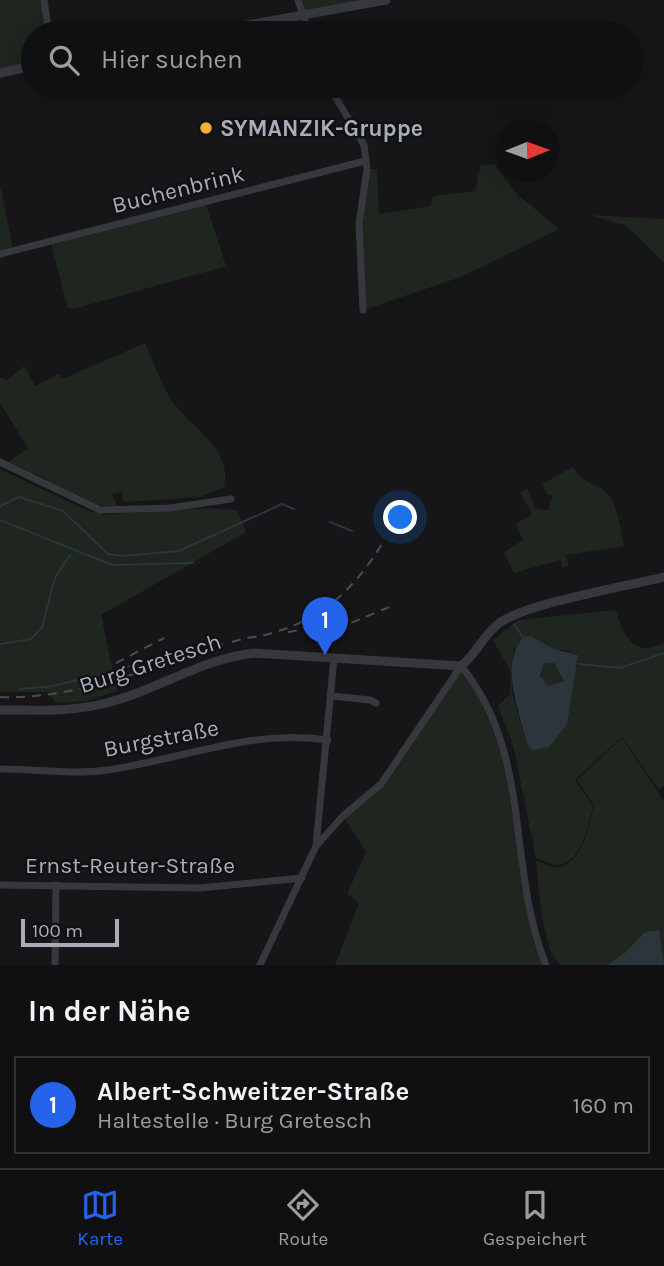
<!DOCTYPE html>
<html lang="de">
<head>
<meta charset="utf-8">
<style>
	body { margin:0; font-family:Karla,sans-serif; background:#19191b; color:#f1f3f6 }
	.compass { position:absolute; left:496px; top:119px; width:63px; height:63px; border-radius:50%; background:#101012; box-shadow:0 4px 18px #0003; rotate:89deg }
	.scale { position:absolute; left:21px; bottom:18px; width:98px; box-sizing:border-box; padding-left:7px; border:4px solid #a8adb8; border-top:0; font-size:19px; line-height:24px; white-space:nowrap; color:#a8adb8; -webkit-text-stroke:5px #111113; paint-order:stroke }
	.you { position:absolute; left:401px; top:518px; width:24px; height:24px; margin:-18px; border:5px solid #fff; border-radius:50%; background:#1a73e8; box-shadow:0 0 0 10px #1a73e833 }
	.badge { display:grid; place-items:center; width:46px; height:46px; border-radius:50%; background:#2563eb; color:#fff; font-size:23px; font-weight:700 }
	.pin { position:absolute; translate:-50% -58px; filter:drop-shadow(0 2px 4px #0008) }
	.pin::after { content:''; position:absolute; top:37px; width:24px; height:21px; background:inherit; clip-path:polygon(0 0,100% 0,50% 100%) }
	.list { margin:0; padding:0; list-style:none }
	h2 { display:flex; justify-content:space-between; align-items:center; height:91px; margin:0; padding:0 28px; font-size:30px }
	h2 small { font-size:23px; font-weight:400; color:#9c9d9f }
	.list li { display:grid; grid-template-columns:46px 1fr auto; gap:21px; align-items:center; box-sizing:border-box; height:98px; margin:0 14px 14px; padding:0 14px; border:2px solid #303032; border-radius:0px }
	.list b { display:block; font-size:26px; white-space:nowrap }
	.list p { margin:0; font-size:23px; white-space:nowrap; color:#9c9d9f }
	.list em { font-size:23px; font-style:normal; color:#9c9d9f }
	.icon { flex:none; width:38px; height:38px; fill:none; stroke:currentColor; stroke-width:2; stroke-linecap:round; stroke-linejoin:round }
	.map { position:relative; flex:none; width:664px; height:965px; overflow:hidden }
	.search { position:absolute; background:#101012; box-shadow:0 4px 18px #0003; left:21px; right:21px; top:21px; height:77px; display:flex; align-items:center; gap:18px; box-sizing:border-box; padding:0 24px; border-radius:38px; color:#9c9d9f; font-size:26px }
	.sheet { height:203px; background:#101012 }
	nav { display:flex; justify-content:space-around; align-items:center; box-sizing:border-box; height:98px; border-top:2px solid #303032; background:#101012; font-size:19px; color:#9c9d9f }
	nav a { display:grid; justify-items:center; gap:4px }
	nav .on { color:#2563eb }
	.map>svg:first-child { display:block }
	.green { fill:#1e261f; fill-rule:evenodd }
	.water { fill:#2c353c; fill-rule:evenodd }
	.lines { fill:none; stroke-linecap:round; stroke-linejoin:round }
	.stream { stroke:#2c353c; stroke-width:2 }
	.minor { stroke:#37383d; stroke-width:7 }
	.tertiary { stroke:#37383d; stroke-width:9 }
	.rail { stroke:#4a4c52; stroke-width:2; stroke-dasharray:9 7; stroke-linecap:butt }
	.poi-dot { fill:#f2b134; stroke:#111113; stroke-width:2.5 }
	.labels { text-anchor:middle; stroke-width:5; stroke-linejoin:round; paint-order:stroke }
	.poi-label { font-size:23px; font-weight:bold; fill:#a8adb8; stroke:#111113; text-anchor:start }
	.street-label { font-size:23px; fill:#a8adb8; stroke:#111113 }
</style>
</head>
<body>
<div class="map">
<svg width="664" height="965" viewBox="0 0 664 965">
	<rect width="100%" height="100%" fill="#161618"/>
	<g class="green">
		<polygon points="0,0 44,0 49,33 33,33 33,65 0,73"/>
		<polygon points="298,0 386,0 303,15"/>
		<polygon points="494,164 518,195 559,229 461,277 363,310 359,224 367,169 377,169 379,214 431,206 433,196 475,191 480,166"/>
		<polygon points="0,184 13,250 0,254"/>
		<polygon points="206,204 226,266 74,309 67,307 51,242"/>
		<polygon points="590,215 664,219 664,263 627,226"/>
		<path d="M 145,343 C 153,361 160,381 170,398 C 188,427 234,448 224,487 L 201,497 L 124,502 L 122,492 L 112,494 L 117,507 L 91,504 L 42,477 L 7,463 L 28,448 L 0,403 L 0,378 L 8,380 L 24,366 L 35,386 L 59,374 L 62,379 Z"/>
		<path d="M 573,467 C 581,481 590,482 603,490 C 618,500 620,529 624,546 L 566,555 L 569,566 L 562,568 L 560,560 L 514,573 L 504,552 L 523,540 L 516,524 L 532,514 L 520,492 L 527,489 L 535,508 L 548,511 L 553,496 L 546,493 L 542,484 Z"/>
		<polygon points="0,469 86,510 104,515 204,508 237,510 246,532 101,615 117,691 86,701 56,703 49,692 0,692"/>
		<path d="M 616,610 C 622,634 634,659 664,643 L 664,786 L 659,790 L 622,737 L 575,780 L 593,806 C 589,823 581,864 558,865 C 551,865 542,860 536,858 L 513,744 L 498,706 L 510,694 L 511,672 L 493,640 L 518,620 ZM 545,643 L 554,650 L 568,650 L 578,664 L 527,745 L 512,693 L 514,648 Z"/>
		<polygon points="544,663 554,663 564,681 548,687 540,676"/>
		<polygon points="461,666 476,684 504,745 522,868 546,965 335,965 359,903 347,894 366,852 343,816 381,784"/>
		<path d="M 622,738 L 664,801 L 664,965 L 560,965 C 541,945 539,888 536,861 C 543,863 552,868 558,867 C 582,865 590,823 594,805 L 577,780 Z"/>
	</g>
	<g class="water">
		<path d="M 531,636 L 554,649 L 578,655 L 567,724 L 549,747 L 533,750 L 527,745 C 520,712 499,667 523,637 ZM 544,663 L 554,663 L 564,681 L 548,686 L 540,676 Z"/>
		<polygon points="659,930 664,965 607,965 625,953 645,932"/>
	</g>
	<g class="lines">
		<g class="stream">
			<polyline points="0,506 19,497 63,511 108,554 122,556 179,551 282,504 294,509"/>
			<polyline points="0,520 112,565 193,563"/>
			<polyline points="330,522 352,531"/>
			<polyline points="514,624 523,637"/>
			<polyline points="0,644 31,639 42,627 55,578 70,555"/>
			<polyline points="578,664 620,668 664,653"/>
			<polyline points="115,670 155,659"/>
			<polyline points="20,689 53,686 105,673"/>
		</g>
		<g class="minor">
			<polyline points="44,0 49,33"/>
			<polyline points="298,0 309,33"/>
			<polyline points="329,86 364,145 367,169 359,224 363,310"/>
			<polyline points="0,254 365,161"/>
			<polyline points="0,462 100,510 170,508 231,499"/>
			<polyline points="332,696 370,700 376,703"/>
			<path d="M 0,769 C 36,769 72,775 107,770 C 180,760 253,728 328,740"/>
			<path d="M 316,846 L 343,816 L 381,784 L 461,666 C 533,753 506,865 546,965"/>
			<polyline points="0,885 200,888 302,878"/>
			<polyline points="55,965 56,885"/>
			<polyline points="260,965 316,846 334,658"/>
		</g>
		<g class="tertiary">
			<polyline points="203,33 386,0"/>
			<polyline points="0,73 33,66"/>
			<path d="M 0,710 C 34,710 69,712 102,704 C 155,692 200,659 254,653 L 461,666 C 477,654 484,633 501,622 C 529,603 627,586 664,577"/>
		</g>
		<g class="rail">
			<polyline points="288,632 353,622 392,606"/>
			<path d="M 232,642 C 246,637 261,637 275,632 C 327,617 358,584 385,539"/>
			<polyline points="116,663 164,638"/>
			<path d="M 0,697 C 75,700 152,667 223,644"/>
		</g>
	</g>
	<circle class="poi-dot" cx="206" cy="128" r="7"/>
	<g class="labels">
		<g class="poi-label">
			<text x="220" y="136">SYMANZIK-Gruppe</text>
		</g>
		<g class="street-label">
			<text transform="translate(178 189) rotate(-14)" y="8">Buchenbrink</text>
			<text transform="translate(150 663) rotate(-18)" y="8">Burg Gretesch</text>
			<text transform="translate(161 738) rotate(-11)" y="8">Burgstraße</text>
			<text x="130" y="873">Ernst-Reuter-Straße</text>
		</g>
	</g>
</svg>
<svg class="compass" viewBox="-18 -18 36 36"><path d="M0-13l5 13h-10z" fill="#e53935"/><path d="M0 13l5-13h-10z" fill="#9c9d9f"/></svg>
<div class="scale">100 m</div>
<div class="you"></div>
<div class="pin badge" style="left:325px;top:655px">1</div>
<div class="search"><svg class="icon" aria-label="search" viewBox="0 0 24 24"><circle cx="10" cy="10" r="6"/><path d="M15 15l6 6"/></svg>Hier suchen</div>
</div>
<section class="sheet">
<h2>In der Nähe<small></small></h2>
<ul class="list">
<li><span class="badge">1</span><div><b>Albert-Schweitzer-Straße</b><p>Haltestelle · Burg Gretesch</p></div><em>160 m</em></li>
</ul>
</section>
<nav>
<a class="on"><svg class="icon" aria-label="map" viewBox="0 0 24 24"><path d="M3 6l6-2 6 2 6-2v14l-6 2-6-2-6 2zM9 4v14M15 6v14"/></svg>Karte</a>
<a><svg class="icon" aria-label="directions" viewBox="0 0 24 24"><path d="M12 3l9 9-9 9-9-9zM9 14v-3h6M13 9l2 2-2 2"/></svg>Route</a>
<a><svg class="icon" aria-label="saved" viewBox="0 0 24 24"><path d="M7 4h10v16l-5-4-5 4z"/></svg>Gespeichert</a>
</nav>
</body>
</html>
